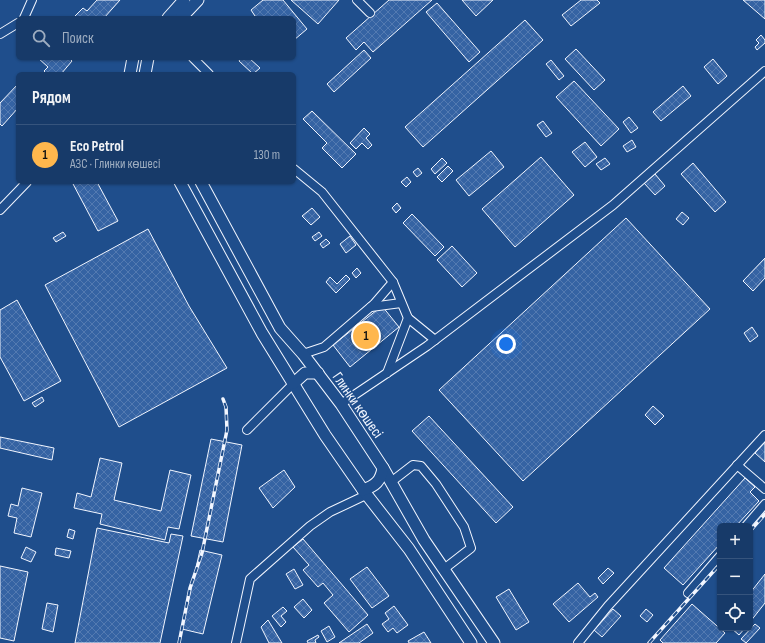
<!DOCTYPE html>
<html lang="ru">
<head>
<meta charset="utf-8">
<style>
	body { margin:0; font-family:"Sofia Sans Condensed",sans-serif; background:#20416f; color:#f1f3f6 }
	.controls { position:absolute; right:12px; bottom:12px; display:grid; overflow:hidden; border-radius:6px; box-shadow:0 1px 3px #0004 }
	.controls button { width:36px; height:36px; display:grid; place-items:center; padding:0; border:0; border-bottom:1px solid #36547d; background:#173a69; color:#f1f3f6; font:20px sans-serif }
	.you { position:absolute; left:506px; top:344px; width:14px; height:14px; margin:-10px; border:3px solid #fff; border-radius:50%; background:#1a73e8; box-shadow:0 0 0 6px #1a73e833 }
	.badge { display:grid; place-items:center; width:26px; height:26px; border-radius:50%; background:#ffb74d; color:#111; font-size:13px; font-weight:700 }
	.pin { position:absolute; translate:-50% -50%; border:2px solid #fff; box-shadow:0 1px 4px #0006 }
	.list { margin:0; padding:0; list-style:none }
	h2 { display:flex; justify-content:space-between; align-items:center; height:52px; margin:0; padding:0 16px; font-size:17px }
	h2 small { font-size:13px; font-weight:400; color:#9eadc0 }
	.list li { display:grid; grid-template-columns:26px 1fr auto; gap:12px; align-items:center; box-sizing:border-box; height:60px; padding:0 16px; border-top:1px solid #36547d }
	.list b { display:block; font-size:15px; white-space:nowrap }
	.list p { margin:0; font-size:13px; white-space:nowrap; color:#9eadc0 }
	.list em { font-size:13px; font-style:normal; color:#9eadc0 }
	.icon { flex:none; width:22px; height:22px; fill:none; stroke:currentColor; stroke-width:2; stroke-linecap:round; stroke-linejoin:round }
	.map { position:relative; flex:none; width:765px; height:643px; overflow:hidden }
	.search { position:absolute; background:#173a69; box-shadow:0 1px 3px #0004; left:16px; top:16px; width:280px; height:44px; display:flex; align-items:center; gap:10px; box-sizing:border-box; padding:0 14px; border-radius:6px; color:#9eadc0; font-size:15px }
	.panel { position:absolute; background:#173a69; box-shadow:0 1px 3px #0004; left:16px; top:72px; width:280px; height:112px; border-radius:6px }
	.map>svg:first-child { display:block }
	.building { fill:url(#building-cross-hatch); stroke:#f2f6ff }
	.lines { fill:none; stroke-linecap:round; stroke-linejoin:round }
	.minor-casing { stroke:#f2f6ff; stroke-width:10 }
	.major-casing { stroke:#f2f6ff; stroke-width:13 }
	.minor { stroke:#1f4e8c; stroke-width:8 }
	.major { stroke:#1f4e8c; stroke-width:11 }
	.rail-casing { stroke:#f2f6ff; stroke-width:3.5 }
	.rail { stroke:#1f4e8c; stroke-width:2; stroke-dasharray:6; stroke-linecap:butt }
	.labels { text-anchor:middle; stroke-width:3; stroke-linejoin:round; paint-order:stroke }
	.street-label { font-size:15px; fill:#f2f6ff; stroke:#1f4e8c }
</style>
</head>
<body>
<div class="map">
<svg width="765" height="643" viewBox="0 0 765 643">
	<defs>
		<pattern id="building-cross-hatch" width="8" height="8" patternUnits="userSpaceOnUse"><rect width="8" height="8" fill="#3563a3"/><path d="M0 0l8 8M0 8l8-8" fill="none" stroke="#537ab1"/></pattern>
	</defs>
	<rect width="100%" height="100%" fill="#1f4e8c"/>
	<g class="building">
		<polygon points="97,0 120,0 104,18 73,18 83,8 87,11"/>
		<polygon points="263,0 283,0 307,29 294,40 294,18 253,18 255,16 251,10"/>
		<polygon points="291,0 339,0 318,24"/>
		<polygon points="389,0 432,0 373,52 364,42 356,50 346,38"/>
		<polygon points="462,0 493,0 476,16"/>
		<polygon points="581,0 597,0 600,3 571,26 562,15"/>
		<polygon points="743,0 765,0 765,19"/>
		<polygon points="437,3 480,52 469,62 426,12"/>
		<polygon points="525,20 543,40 423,147 405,127"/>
		<polygon points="761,35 765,40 765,43 757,50 755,47 759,43 756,40"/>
		<polygon points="576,49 605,80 594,90 565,59"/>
		<polygon points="364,50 371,58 334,92 327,84"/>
		<polygon points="38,58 69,58 72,61 61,74 47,74 44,71 48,67"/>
		<polygon points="241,58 249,58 260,68 253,74 239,61"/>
		<polygon points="713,59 727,76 718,84 704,67"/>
		<polygon points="551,60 564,76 559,80 546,64"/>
		<polygon points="574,81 619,129 601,146 556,97"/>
		<polygon points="18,84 18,108 2,126 0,124 0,103"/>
		<polygon points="683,86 691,96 661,121 653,112"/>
		<polygon points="312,111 356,154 342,168 322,148 327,143 303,119"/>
		<polygon points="629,117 638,128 631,133 623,122"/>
		<polygon points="543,121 552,133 546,137 537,125"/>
		<polygon points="364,128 370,134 366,138 372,145 368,149 362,143 356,149 350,143"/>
		<polygon points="632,140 636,147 627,152 623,146"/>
		<polygon points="585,142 597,157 585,167 572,152"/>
		<polygon points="491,151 504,167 469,196 456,180"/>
		<polygon points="541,157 574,195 515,247 482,209"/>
		<polygon points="442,158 447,163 435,174 431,169"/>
		<polygon points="605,158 610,164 601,170 596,164"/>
		<polygon points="693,163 726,202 715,212 681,174"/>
		<polygon points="448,166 453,171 442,182 437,177"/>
		<polygon points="418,168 422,173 417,177 413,172"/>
		<polygon points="655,174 665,186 655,195 644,183"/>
		<polygon points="407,177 411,182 406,187 401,182"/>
		<polygon points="72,182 97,182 118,221 98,231"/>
		<polygon points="397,203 401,208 396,213 392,208"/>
		<polygon points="312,208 320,217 311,225 302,216"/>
		<polygon points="682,212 689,218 683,225 676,219"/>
		<polygon points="412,214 444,247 435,256 403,223"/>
		<polygon points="626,218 710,309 523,481 439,390"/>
		<polygon points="148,229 189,306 227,368 119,427 45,285"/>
		<polygon points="63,232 66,236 56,242 53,238"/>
		<polygon points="319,232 322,236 315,241 312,237"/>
		<polygon points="350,236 356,245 346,253 340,244"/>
		<polygon points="326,239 330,243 323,248 320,244"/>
		<polygon points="452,246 477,273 462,287 437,260"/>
		<polygon points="765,258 765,278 753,291 743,281"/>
		<polygon points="357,268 361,273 356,278 352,273"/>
		<polygon points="346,275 350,279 336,293 326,282 330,277 337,284"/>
		<polygon points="17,300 61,381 24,401 0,357 0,310"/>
		<polygon points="382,306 399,327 350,367 333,345"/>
		<polygon points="752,327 758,336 750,342 744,333"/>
		<polygon points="42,397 44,401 35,407 32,403"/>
		<polygon points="653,406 664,416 655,425 645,415"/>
		<polygon points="429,416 513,507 496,523 412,431"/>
		<polygon points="0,437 54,448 52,460 0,448"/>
		<polygon points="211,439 242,445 223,542 191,536"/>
		<polygon points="765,442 765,462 755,453"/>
		<polygon points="100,458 122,463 114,500 161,511 170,470 191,475 179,529 168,527 165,540 100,524 102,514 74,508 77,493 91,497"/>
		<polygon points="284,470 295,487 273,508 259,488"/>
		<polygon points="745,478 755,487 750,492 759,501 736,526 720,526 720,544 683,585 664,568"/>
		<polygon points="22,488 42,493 31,537 14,533 17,518 8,516 11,504 18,506"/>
		<polygon points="97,528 169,543 171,534 183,536 160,643 75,643"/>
		<polygon points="69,529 75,531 73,539 67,537"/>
		<polygon points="303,539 368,615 349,632 324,603 333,595 323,583 318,587 303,570 309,565 293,547"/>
		<polygon points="26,547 36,552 31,562 21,558"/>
		<polygon points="56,548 71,551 69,558 55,555"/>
		<polygon points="200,550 222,555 203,634 182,629"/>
		<polygon points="0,566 28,572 14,641 0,638"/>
		<polygon points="367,567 389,596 372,608 350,579"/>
		<polygon points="608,568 614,573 603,584 598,578"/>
		<polygon points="294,569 303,585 295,589 286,574"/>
		<polygon points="765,574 765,603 750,622 750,593"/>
		<polygon points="578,583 590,597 595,593 598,597 569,622 553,604"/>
		<polygon points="509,589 529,622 516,630 496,597"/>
		<polygon points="303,599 312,610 304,618 294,607"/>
		<polygon points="47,603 58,605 53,632 42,629"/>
		<polygon points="692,604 725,633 716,643 663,643 660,640"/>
		<polygon points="394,606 408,625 397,633 393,628 388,632 382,624 389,619 385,613"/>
		<polygon points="283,607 287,611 281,616 286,622 281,627 272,616"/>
		<polygon points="613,609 621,616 602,637 594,630"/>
		<polygon points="646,609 653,615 647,622 640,616"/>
		<polygon points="268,620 282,643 269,643 261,627"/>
		<polygon points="367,624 373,633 359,643 339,643"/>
		<polygon points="755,624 760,628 746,643 741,639"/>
		<polygon points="329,626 335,637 327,642 321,631"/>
		<polygon points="731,628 745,628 739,635"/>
		<polygon points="424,632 431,643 409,643 408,641"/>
		<polygon points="318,635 319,637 315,640 316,643 308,643 307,641"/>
	</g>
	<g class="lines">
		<defs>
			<g id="minor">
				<polyline points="357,0 370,13"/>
				<polyline points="24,18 32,0"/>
				<polyline points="0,34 18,23"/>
				<polyline points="193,58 209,74"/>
				<polyline points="294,169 322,192 393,282 408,318 435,340"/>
				<polyline points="0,210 27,182"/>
				<polyline points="371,307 401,303"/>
				<polyline points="303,354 324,347 374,304 393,282"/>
				<polyline points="387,373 408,318"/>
				<polyline points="341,404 427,346 613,205 765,71"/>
				<polyline points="247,430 294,383"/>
				<polyline points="737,465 765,489"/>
				<polyline points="391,482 413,465 421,466 436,484 464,527 471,548 444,569"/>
				<polyline points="746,526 765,504"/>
				<polyline points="688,593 720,556"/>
				<polyline points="236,643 250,579 310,526 330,512 366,495"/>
				<polyline points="578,643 608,606 765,435"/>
			</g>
			<g id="major">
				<polyline points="168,18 184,0"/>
				<polyline points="181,18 198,0"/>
				<polyline points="130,74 133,58"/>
				<polyline points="145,74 148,58"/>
				<polyline points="180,182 262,333 325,435 363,490 409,549 471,643"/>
				<polyline points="201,182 280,328 303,354 341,404 383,468 424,540 494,643"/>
				<polyline points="294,383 305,373 318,373"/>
				<path d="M 363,490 C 375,486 381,481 383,468"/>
			</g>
		</defs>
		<use href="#minor" class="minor-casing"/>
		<use href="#major" class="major-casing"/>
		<use href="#minor" class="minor"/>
		<use href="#major" class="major"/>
		<defs>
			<g id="rail">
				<polyline points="750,531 765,514"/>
				<polyline points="179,643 190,588 202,553 227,430 226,407 223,399"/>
				<polyline points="649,643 720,564"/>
			</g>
		</defs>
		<use href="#rail" class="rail-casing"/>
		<use href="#rail" class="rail"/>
	</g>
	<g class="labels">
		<g class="street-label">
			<text transform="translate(358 405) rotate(55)" y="5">Глинки көшесі</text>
		</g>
	</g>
</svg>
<div class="controls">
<button>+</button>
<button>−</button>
<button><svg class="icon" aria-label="locate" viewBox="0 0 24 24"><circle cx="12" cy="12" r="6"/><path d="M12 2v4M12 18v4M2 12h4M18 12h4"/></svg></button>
</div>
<div class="you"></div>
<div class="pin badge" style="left:366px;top:336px">1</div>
<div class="search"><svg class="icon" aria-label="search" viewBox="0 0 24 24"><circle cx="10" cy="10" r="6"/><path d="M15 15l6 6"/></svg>Поиск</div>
<section class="panel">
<h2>Рядом<small></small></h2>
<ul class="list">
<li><span class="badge">1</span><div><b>Eco Petrol</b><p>АЗС · Глинки көшесі</p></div><em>130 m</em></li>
</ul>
</section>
</div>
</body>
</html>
